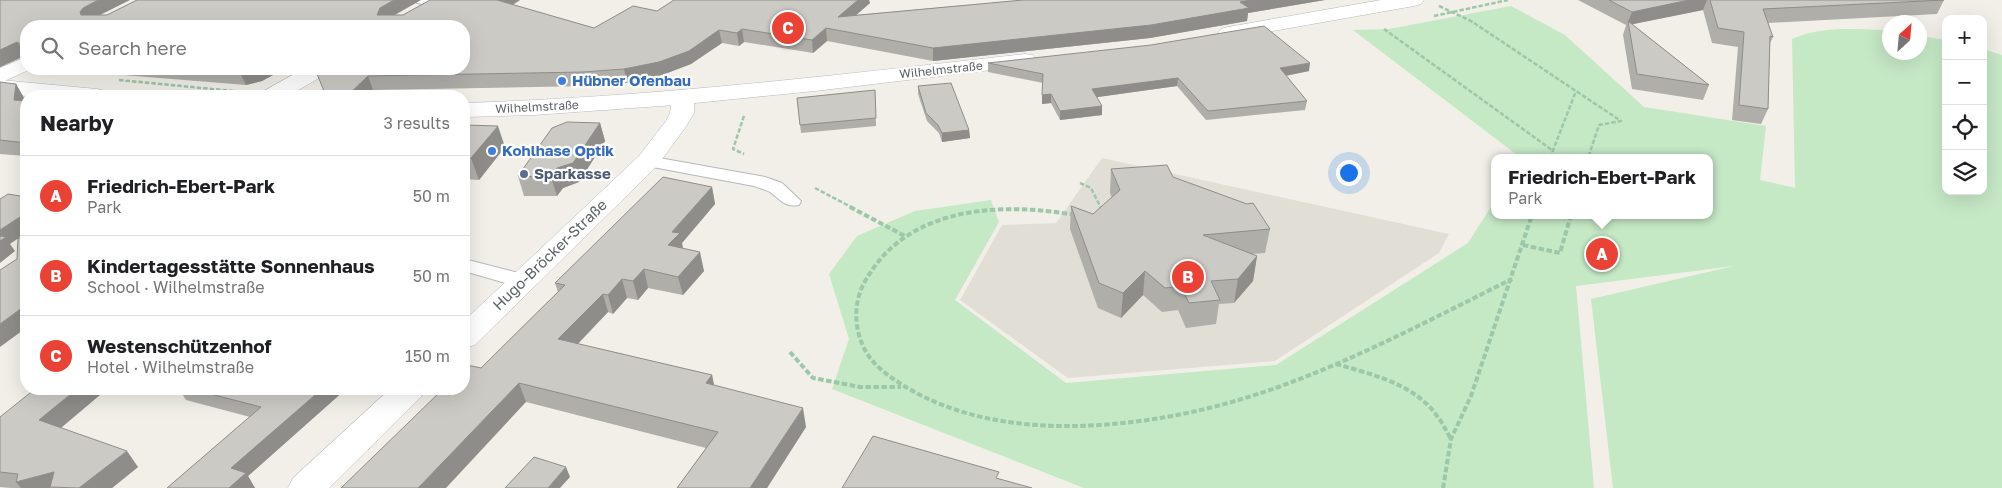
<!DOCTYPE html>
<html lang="en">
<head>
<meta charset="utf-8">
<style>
	body { margin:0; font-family:"Golos Text",sans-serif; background:#f2f2f2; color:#202124 }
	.controls { position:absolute; right:15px; top:15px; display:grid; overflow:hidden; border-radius:10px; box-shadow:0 5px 20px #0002 }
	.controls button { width:45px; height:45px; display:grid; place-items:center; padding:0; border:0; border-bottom:1px solid #e0e0e0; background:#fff; color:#202124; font:25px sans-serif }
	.compass { position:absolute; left:1882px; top:15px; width:45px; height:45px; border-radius:50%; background:#fff; box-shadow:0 5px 20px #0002; rotate:26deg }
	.you { position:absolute; left:1348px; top:172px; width:18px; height:18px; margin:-12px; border:4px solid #fff; border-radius:50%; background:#1a73e8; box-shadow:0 0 0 8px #1a73e833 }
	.badge { display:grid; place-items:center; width:32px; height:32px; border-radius:50%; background:#ea4335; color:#fff; font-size:16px; font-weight:700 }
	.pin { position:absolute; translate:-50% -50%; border:2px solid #fff; box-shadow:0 1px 5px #0006 }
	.popup { position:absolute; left:1491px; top:154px; width:222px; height:65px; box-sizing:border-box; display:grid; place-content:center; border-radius:10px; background:#fff; filter:drop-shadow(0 1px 4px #0005); font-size:16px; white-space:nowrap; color:#757577 }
	.popup b { font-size:19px; color:#202124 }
	.popup::after { content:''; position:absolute; left:50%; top:100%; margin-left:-10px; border:10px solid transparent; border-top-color:#fff }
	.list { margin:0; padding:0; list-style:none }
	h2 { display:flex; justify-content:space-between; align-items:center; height:65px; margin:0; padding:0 20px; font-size:21px }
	h2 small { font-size:16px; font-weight:400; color:#757577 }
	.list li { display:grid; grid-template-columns:32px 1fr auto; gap:15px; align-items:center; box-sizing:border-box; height:80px; padding:0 20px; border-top:1px solid #e0e0e0 }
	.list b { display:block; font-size:19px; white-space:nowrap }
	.list p { margin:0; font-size:16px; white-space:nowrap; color:#757577 }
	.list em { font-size:16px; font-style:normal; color:#757577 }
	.icon { flex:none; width:28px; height:28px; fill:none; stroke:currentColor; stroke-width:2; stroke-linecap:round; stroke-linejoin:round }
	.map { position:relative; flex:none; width:2002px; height:488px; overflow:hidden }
	.search { position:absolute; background:#fff; box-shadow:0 5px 20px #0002; left:20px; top:20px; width:450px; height:55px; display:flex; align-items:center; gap:12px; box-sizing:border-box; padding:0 18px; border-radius:20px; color:#757577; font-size:19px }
	.panel { position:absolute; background:#fff; box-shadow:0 5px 20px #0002; left:20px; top:90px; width:450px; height:305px; border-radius:20px }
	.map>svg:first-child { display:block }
	.education { fill:#e1ded6 }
	.green { fill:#c5e8c5 }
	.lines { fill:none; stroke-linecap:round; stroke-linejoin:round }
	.service-casing { stroke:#b5b8bc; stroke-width:2 }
	.minor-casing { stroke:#b5b8bc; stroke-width:1 }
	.secondary-casing { stroke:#b6babf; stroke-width:1 }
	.path-far1 { stroke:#9cc7a9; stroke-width:2.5; stroke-dasharray:4.5 2; stroke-linecap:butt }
	.path { stroke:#9cc7a9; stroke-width:4; stroke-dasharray:5.5 2.5; stroke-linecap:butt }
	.service { fill:#fff; fill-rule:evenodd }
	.minor { fill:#fff; fill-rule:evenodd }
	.secondary { fill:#fff; fill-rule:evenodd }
	.wall { fill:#afaea9 }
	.shaded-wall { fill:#8f8d8a }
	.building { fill:#cccac5; stroke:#8f8d8a }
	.shop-dot { fill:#3f7fe0; stroke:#fff; stroke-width:2 }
	.service-dot { fill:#5c6f8a; stroke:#fff; stroke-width:2 }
	.labels { text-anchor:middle; stroke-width:4.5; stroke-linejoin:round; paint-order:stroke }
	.far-street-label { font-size:12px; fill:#5f6368; stroke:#fff }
	.shop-label { font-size:15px; font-weight:bold; fill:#366cbe; stroke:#fff; text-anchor:start }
	.service-label { font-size:15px; font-weight:bold; fill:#4e5e75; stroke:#fff; text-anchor:start }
	.street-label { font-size:15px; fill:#5f6368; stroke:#fff }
</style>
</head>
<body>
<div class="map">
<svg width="2002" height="488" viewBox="0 0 2002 488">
	<rect width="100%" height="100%" fill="#f1efe8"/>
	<polygon class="education" points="1102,158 1449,234 1439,253 1275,361 1068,378 960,300 1002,225 1056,223"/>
	<path class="green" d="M 1511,6 L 1565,35 L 1644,107 L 1766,126 L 1760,180 L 1795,188 L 1792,39 C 1821,26 1852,29 1883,30 L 1889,31 L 1890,52 L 1920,52 L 1920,36 L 1946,40 L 1946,191 L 1983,191 L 1983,49 L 2002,55 L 2002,488 L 1613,488 L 1591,299 L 1734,266 L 1576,286 L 1594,488 L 1084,488 L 832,389 L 849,339 L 829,274 L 857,236 L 915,211 L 991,200 L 999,222 L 955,300 L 1066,383 L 1276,365 L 1468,243 L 1494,202 L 1494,215 L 1710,215 L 1710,158 L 1521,158 L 1353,30 L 1389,29 Z"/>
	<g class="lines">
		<defs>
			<g id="service">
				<polygon points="415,0 441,0 442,2 440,5 435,6 417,3"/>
				<path d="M 648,156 L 765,177 L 782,183 L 801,201 L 799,205 C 785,208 780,199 770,192 C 765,189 759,188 754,186 L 642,165 L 639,161 L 642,157 Z"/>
				<polygon points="464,259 530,276 533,281 530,286 523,288 464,271"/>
			</g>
			<g id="minor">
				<polygon points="26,57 26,69 31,69 0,83 0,68"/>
				<polygon points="303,69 329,69 326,74 288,96 261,96 264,91"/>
				<polygon points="683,90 691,92 694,97 694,113 685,128 657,166 475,345 464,348 464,321 639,156 666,121 670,113 672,97 675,92"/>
				<polygon points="390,389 426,389 421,397 329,488 288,488 293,478"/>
			</g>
			<g id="secondary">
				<polygon points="1381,0 1424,0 1421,4 1414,6 1228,39 1221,37 1218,33 1221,29 1228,27"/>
				<path d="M 1025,54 L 1033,55 L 1036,60 L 1033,65 L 815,91 L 675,105 L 534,115 L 464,117 L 464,103 C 652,97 838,75 1025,54 Z"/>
				<polygon points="0,80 97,89 105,91 108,96 27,96 0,94"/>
			</g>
		</defs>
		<use href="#service" class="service-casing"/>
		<use href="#minor" class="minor-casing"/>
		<use href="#secondary" class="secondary-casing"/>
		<g class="path-far1">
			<polyline points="1439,6 1471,21 1621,121 1599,125 1588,158"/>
			<polyline points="1434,16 1508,0"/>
			<polyline points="1384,29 1552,150"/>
			<polyline points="119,80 244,92"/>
			<polyline points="365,95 452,93"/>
			<polyline points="744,116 733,149 744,154"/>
			<polyline points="1550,158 1576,91"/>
			<polyline points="1080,183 1091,188 1101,208"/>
			<polyline points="815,188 853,208"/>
		</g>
		<g class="path">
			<polyline points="850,207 905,236"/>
			<polyline points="1100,207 1102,210"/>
			<path d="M 1075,215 C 1001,202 909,206 867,278 C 853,300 853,327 865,350 C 873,365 887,375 901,384 C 978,433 1079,432 1166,417 C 1290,396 1401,334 1512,279"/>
			<polyline points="1523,245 1560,253 1571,215"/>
			<polyline points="790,352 813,378 860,387 901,387"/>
			<path d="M 1336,364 C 1371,374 1415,384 1437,416 C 1443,423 1446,431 1451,439"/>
			<polyline points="1443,488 1451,439 1471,396 1532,215"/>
		</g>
		<use href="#service" class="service"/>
		<use href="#minor" class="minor"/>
		<use href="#secondary" class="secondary"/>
	</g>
	<g class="wall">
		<polygon points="0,0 101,15 107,15 137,0 421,0 395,15 403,15 430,0 520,0 513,5 594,28 657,11 674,0 869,0 870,3 856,15 1023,0 1325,0 1248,13 1247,21 1150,38 933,61 827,41 813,53 744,42 739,46 722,43 691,64 662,75 627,83 587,86 373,90 315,69 464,69 26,26 26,64 22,57 0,67"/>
		<polygon points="1578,0 1944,0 1937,14 1768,23 1773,37 1770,43 1768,109 1761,124 1732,120 1738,47 1712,43 1703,10 1632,24 1709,85 1703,100 1632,89 1623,35 1626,25"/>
		<polygon points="988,63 1309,71 1286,76 1307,101 1305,110 1206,120 1177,86 1097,97 1102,115 1060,120 1051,103 1042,104 1043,83 988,72"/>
		<polygon points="49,69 284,69 262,81 246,85"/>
		<polygon points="0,82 16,84 24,98 24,101 26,101 26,156 0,154"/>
		<polygon points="918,86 969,130 970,138 942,142 939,133 927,121 918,94"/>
		<polygon points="875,90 876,126 801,133 797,98"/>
		<polygon points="600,123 605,141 579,182 563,188 557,196 524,196 518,176"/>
		<polygon points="464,125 505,147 479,180 464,179"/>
		<polygon points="1111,169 1173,177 1270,229 1265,253 1252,254 1257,256 1253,281 1234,303 1219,304 1216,324 1186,328 1178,310 1162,312 1143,295 1121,318 1098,308 1070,229 1071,206 1093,214 1112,198 1110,193"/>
		<polygon points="712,187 715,204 682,243 683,248 704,271 683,295 648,288 638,300 627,298 613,314 608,312 578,344 712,375 714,385 806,427 767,488 677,488 706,448 526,402 481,368 558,292 555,283"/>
		<polygon points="107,389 61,428 138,467 112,488 11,488 0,487 0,417"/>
		<polygon points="179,389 346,389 248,476 255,488 167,488 250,417 186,400"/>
	</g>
	<g class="shaded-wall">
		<polygon points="98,0 130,0 90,20 86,25 80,12 83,8"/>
		<polygon points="394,0 421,0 385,20 377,15 380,8"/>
		<polygon points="496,0 520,0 500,12"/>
		<polygon points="858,0 869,0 870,3 839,30 838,17"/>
		<polygon points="1252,0 1325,0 1248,13 1247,21 1150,38 933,61 933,48"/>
		<polygon points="1689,0 1707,0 1703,10 1629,25 1628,22 1632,12"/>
		<polygon points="826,28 827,41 813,53 812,40"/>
		<polygon points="742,29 744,42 739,46 737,33"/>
		<polygon points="719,30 722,43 691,64 662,75 627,83 624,69"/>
		<polygon points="17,42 25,54 20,54 22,57 0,67 0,50"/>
		<polygon points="1310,63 1309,71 1279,77 1280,68"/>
		<polygon points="250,69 284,69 262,81 246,85 239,71"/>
		<polygon points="368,76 373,90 367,96 347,96"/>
		<polygon points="1178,78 1177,86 1091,98 1092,89"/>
		<polygon points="16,84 24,98 23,114 14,100"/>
		<polygon points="1051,94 1051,103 1042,104 1042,95"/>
		<polygon points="1102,106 1102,115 1060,120 1060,111"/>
		<polygon points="600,123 605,141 579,182 563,188 557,196 551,177 557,168"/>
		<polygon points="498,126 505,147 479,180 471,158"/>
		<polygon points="969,130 970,138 942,142 942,133"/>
		<polygon points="712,187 715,204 682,243 683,251 668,245 672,232"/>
		<polygon points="26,213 26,233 10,244 15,251 0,263 0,230"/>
		<polygon points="700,252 704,271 683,295 678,277"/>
		<polygon points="1257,256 1253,281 1234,303 1238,279"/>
		<polygon points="644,269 648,288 638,300 633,281"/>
		<polygon points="1145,271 1143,295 1121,318 1123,293"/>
		<polygon points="622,279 627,298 613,314 608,295"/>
		<polygon points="603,294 608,312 564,358 558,339"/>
		<polygon points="26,305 26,328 0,347 0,324"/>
		<polygon points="712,375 716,395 706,383"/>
		<polygon points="519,383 526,402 446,488 418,488"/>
		<polygon points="77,389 107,389 51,436 39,420"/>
		<polygon points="322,389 346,389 248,476 255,488 229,488 231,468"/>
		<polygon points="803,408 806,427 767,488 750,488"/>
		<polygon points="127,451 138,467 112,488 79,488"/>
		<polygon points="566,467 570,477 560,488 548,488"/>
		<polygon points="54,472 50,488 21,488 16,482"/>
	</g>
	<g class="building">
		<polygon points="0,0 98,0 83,8 80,12 81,15 107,15 137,0 394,0 380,8 377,15 403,15 430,0 497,0 594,28 633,6 657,11 674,0 858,0 838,17 1023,0 1252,0 1240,2 1249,8 1151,25 933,48 826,28 812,40 742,29 737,33 719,30 689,51 659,62 624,69 583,72 368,76 347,96 326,96 315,69 464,69 464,26 26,26 26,54 20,54 20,44 17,42 0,50"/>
		<polygon points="1609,0 1689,0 1632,12"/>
		<polygon points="1710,0 1944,0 1763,9 1773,37 1770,36 1768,109 1739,105 1744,32 1718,28"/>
		<polygon points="1628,21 1709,85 1637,74"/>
		<polygon points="1264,26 1310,63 1280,68 1307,101 1208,111 1178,78 1092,89 1102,106 1060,111 1051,94 1042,95 1043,74 988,63 1151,45"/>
		<polygon points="211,69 250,69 239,71"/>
		<polygon points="0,82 16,84 14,100 26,101 26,143 0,140"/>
		<polygon points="951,83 969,130 942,133 938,125 926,113 918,86"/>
		<polygon points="875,90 876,118 800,125 797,98"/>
		<polygon points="567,122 600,123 573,163 557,168 551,177 518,176 552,128"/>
		<polygon points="464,125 498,126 471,158 464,158"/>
		<polygon points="1167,165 1173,177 1247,204 1253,203 1270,229 1203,235 1257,256 1238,279 1211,281 1220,300 1189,303 1181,286 1165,288 1145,271 1123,293 1099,283 1071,206 1093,214 1120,190 1111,169"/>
		<polygon points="663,177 712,187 672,232 680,233 668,245 700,252 678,277 644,269 633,281 622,279 608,295 603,294 558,339 712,375 706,383 803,408 750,488 677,488 718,432 519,383 418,488 341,488 443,389 464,389 464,369 467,365 481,368 565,285 555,283"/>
		<polygon points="8,194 26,197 26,213 0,230 0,199"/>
		<polygon points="0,236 6,237 0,241"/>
		<polygon points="18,238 26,239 26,305 0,324 0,270 17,259"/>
		<polygon points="35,389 77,389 39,420 127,451 79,488 50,487 54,472 16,482 18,474 0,472 0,417"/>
		<polygon points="191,389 322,389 231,468 246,473 229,488 167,488 261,407"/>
		<polygon points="873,436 999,472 996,478 1032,488 842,488"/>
		<polygon points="534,457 566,467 548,488 505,488"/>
	</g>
	<g class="shop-dot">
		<circle cx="562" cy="81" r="5"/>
		<circle cx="492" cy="151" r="5"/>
	</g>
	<circle class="service-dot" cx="524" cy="174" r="5"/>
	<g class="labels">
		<g class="far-street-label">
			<text transform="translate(941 70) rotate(-6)" y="4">Wilhelmstraße</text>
			<text transform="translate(537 107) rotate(-3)" y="4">Wilhelmstraße</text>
		</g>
		<g class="shop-label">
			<text x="572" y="86">Hübner Ofenbau</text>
			<text x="502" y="156">Kohlhase Optik</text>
		</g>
		<g class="service-label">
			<text x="534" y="179">Sparkasse</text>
		</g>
		<g class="street-label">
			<text transform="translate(550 255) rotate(-44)" y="5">Hugo-Bröcker-Straße</text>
		</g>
	</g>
</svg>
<div class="controls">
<button>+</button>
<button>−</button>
<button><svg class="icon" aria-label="locate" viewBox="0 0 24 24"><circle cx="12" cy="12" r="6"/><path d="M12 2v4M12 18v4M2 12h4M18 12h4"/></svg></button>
<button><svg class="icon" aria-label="layers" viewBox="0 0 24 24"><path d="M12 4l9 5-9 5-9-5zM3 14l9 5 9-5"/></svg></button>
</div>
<svg class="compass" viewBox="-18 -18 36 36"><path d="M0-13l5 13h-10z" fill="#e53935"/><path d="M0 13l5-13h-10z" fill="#757577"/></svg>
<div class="you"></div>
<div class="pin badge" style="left:1602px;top:254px">A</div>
<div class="popup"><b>Friedrich-Ebert-Park</b>Park</div>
<div class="pin badge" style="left:1188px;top:277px">B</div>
<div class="pin badge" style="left:788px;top:28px">C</div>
<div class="search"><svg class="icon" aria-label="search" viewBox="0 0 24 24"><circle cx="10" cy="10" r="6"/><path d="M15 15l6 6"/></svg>Search here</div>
<section class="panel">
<h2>Nearby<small>3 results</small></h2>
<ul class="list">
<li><span class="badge">A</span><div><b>Friedrich-Ebert-Park</b><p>Park</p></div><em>50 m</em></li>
<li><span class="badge">B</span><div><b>Kindertagesstätte Sonnenhaus</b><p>School · Wilhelmstraße</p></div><em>50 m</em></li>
<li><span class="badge">C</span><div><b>Westenschützenhof</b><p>Hotel · Wilhelmstraße</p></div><em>150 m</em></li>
</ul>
</section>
</div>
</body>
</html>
